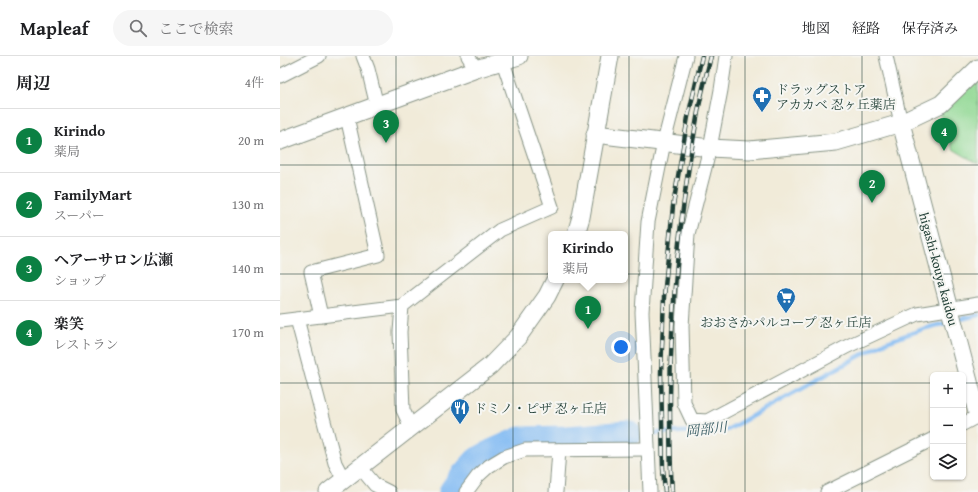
<!DOCTYPE html>
<html lang="ja">
<head>
<meta charset="utf-8">
<style>
	body { margin:0; font-family:"Gentium Book Plus","Noto Serif JP",serif; background:#f6f6f6; color:#202124 }
	.controls { position:absolute; right:12px; bottom:12px; display:grid; overflow:hidden; border-radius:6px; box-shadow:0 1px 3px #0004 }
	.controls button { width:36px; height:36px; display:grid; place-items:center; padding:0; border:0; border-bottom:1px solid #e0e0e0; background:#fff; color:#202124; font:20px sans-serif }
	.you { position:absolute; left:341px; top:291px; width:14px; height:14px; margin:-10px; border:3px solid #fff; border-radius:50%; background:#1a73e8; box-shadow:0 0 0 6px #1a73e833 }
	.badge { display:grid; place-items:center; width:26px; height:26px; border-radius:50%; background:#0b8043; color:#fff; font-size:13px; font-weight:700 }
	.pin { position:absolute; translate:-50% -33px; filter:drop-shadow(0 1px 2px #0008) }
	.pin::after { content:''; position:absolute; top:21px; width:14px; height:12px; background:inherit; clip-path:polygon(0 0,100% 0,50% 100%) }
	.popup { position:absolute; left:268px; top:175px; width:80px; height:52px; box-sizing:border-box; display:grid; place-content:center; border-radius:6px; background:#fff; filter:drop-shadow(0 1px 3px #0005); font-size:13px; white-space:nowrap; color:#757577 }
	.popup b { font-size:15px; color:#202124 }
	.popup::after { content:''; position:absolute; left:50%; top:100%; margin-left:-8px; border:8px solid transparent; border-top-color:#fff }
	.list { margin:0; padding:0; list-style:none }
	h2 { display:flex; justify-content:space-between; align-items:center; height:52px; margin:0; padding:0 16px; font-size:17px }
	h2 small { font-size:13px; font-weight:400; color:#757577 }
	.list li { display:grid; grid-template-columns:26px 1fr auto; gap:12px; align-items:center; box-sizing:border-box; height:64px; padding:0 16px; border-top:1px solid #e0e0e0 }
	.list b { display:block; font-size:15px; white-space:nowrap }
	.list p { margin:0; font-size:13px; white-space:nowrap; color:#757577 }
	.list em { font-size:13px; font-style:normal; color:#757577 }
	.icon { flex:none; width:22px; height:22px; fill:none; stroke:currentColor; stroke-width:2; stroke-linecap:round; stroke-linejoin:round }
	.map { position:relative; flex:none; width:698px; height:436px; overflow:hidden }
	header { display:flex; align-items:center; gap:24px; box-sizing:border-box; height:56px; padding:0 20px; background:#fff; border-bottom:1px solid #e0e0e0 }
	header strong { font-size:19px }
	nav { display:flex; gap:22px; margin-inline-start:auto; font-size:14px }
	.search { width:280px; height:36px; background:#f6f6f6; display:flex; align-items:center; gap:10px; box-sizing:border-box; padding:0 14px; border-radius:22px; color:#757577; font-size:15px }
	main { display:flex }
	aside { flex:1; background:#fff }
	.map>svg:first-child { display:block }
	.green { fill:#90d893; stroke:#588a64 }
	.lines { fill:none; stroke-linecap:round; stroke-linejoin:round }
	.stream { stroke:#83bbf3; stroke-width:4.5 }
	.river { stroke:#83bbf3; stroke-width:27 }
	.minor-casing { stroke:#889486; stroke-width:15 }
	.tertiary-casing { stroke:#889486; stroke-width:19 }
	.minor { stroke:#fff; stroke-width:13 }
	.tertiary { stroke:#fff; stroke-width:17 }
	.rail-casing { stroke:#1f3d34; stroke-width:4.5 }
	.rail { stroke:#f6f6f2; stroke-width:3; stroke-dasharray:9; stroke-linecap:butt }
	.grid { fill:none; stroke:#1f3d34; stroke-width:1; stroke-opacity:0.55 }
	.labels { text-anchor:middle; stroke-width:4; stroke-linejoin:round; paint-order:stroke }
	.poi-label { font-size:13px; fill:#1f3d34; stroke:#f6f6f2; text-anchor:start }
	.street-label { font-size:13px; fill:#1f3d34; stroke:#f6f6f2 }
	.water-label { font-size:14px; font-style:italic; fill:#385c64; stroke:#f6f6f2 }
</style>
</head>
<body>
<header>
<strong>Mapleaf</strong>
<div class="search"><svg class="icon" aria-label="search" viewBox="0 0 24 24"><circle cx="10" cy="10" r="6"/><path d="M15 15l6 6"/></svg>ここで検索</div>
<nav><a>地図</a><a>経路</a><a>保存済み</a></nav>
</header>
<main>
<aside>
<h2>周辺<small>4件</small></h2>
<ul class="list">
<li><span class="badge">1</span><div><b>Kirindo</b><p>薬局</p></div><em>20 m</em></li>
<li><span class="badge">2</span><div><b>FamilyMart</b><p>スーパー</p></div><em>130 m</em></li>
<li><span class="badge">3</span><div><b>ヘアーサロン広瀬</b><p>ショップ</p></div><em>140 m</em></li>
<li><span class="badge">4</span><div><b>楽笑</b><p>レストラン</p></div><em>170 m</em></li>
</ul>
</aside>
<div class="map">
<svg width="698" height="436" viewBox="0 0 698 436">
	<rect width="100%" height="100%" fill="#f6f6f2"/>
	<filter id="ink" filterUnits="userSpaceOnUse"><feTurbulence type="fractalNoise" baseFrequency=".025" numOctaves="2"/><feDisplacementMap in="SourceGraphic" scale="8" xChannelSelector="R" yChannelSelector="G"/><feConvolveMatrix kernelMatrix="1 2 1 2 8 2 1 2 1" color-interpolation-filters="sRGB"/></filter>
	<filter id="wash" filterUnits="userSpaceOnUse"><feTurbulence type="fractalNoise" baseFrequency=".012" numOctaves="4" result="noise"/><feDisplacementMap in="SourceGraphic" scale="16" xChannelSelector="R" yChannelSelector="G"/><feGaussianBlur stdDeviation="0.9" result="paint"/><feColorMatrix in="noise" values="0 0 0 0 0 0 0 0 0 0 0 0 0 0 0 0 0 1.4 0 .05"/><feComposite in="paint" operator="in"/></filter>
	<g filter="url(#wash)">
		<rect width="100%" height="100%" fill="#f1ebd9"/>
		<polygon class="green" points="697,25 698,25 698,108 673,93 659,55"/>
		<g class="lines">
			<g class="stream">
				<polyline points="677,264 698,259"/>
				<polyline points="349,378 447,374 601,288 646,272 670,266"/>
			</g>
			<polyline class="river" points="172,436 181,423 197,405 213,396 240,384 288,383 349,378"/>
		</g>
	</g>
	<g filter="url(#ink)">
		<g class="lines">
			<defs>
				<g id="minor">
					<polyline points="83,0 88,13 97,50"/>
					<polyline points="188,0 196,13"/>
					<polyline points="446,0 441,34 430,92 408,178 402,270 404,347 412,364 427,365 568,290 637,258 698,248"/>
					<polyline points="606,0 621,67"/>
					<polyline points="0,20 39,0"/>
					<polyline points="41,260 31,216 98,199 67,61"/>
					<polyline points="17,263 55,407 64,424"/>
					<polyline points="0,265 122,250"/>
					<polyline points="683,368 698,360"/>
					<polyline points="131,371 123,354 120,276 122,250 220,174 272,151 223,6"/>
					<polyline points="80,411 95,429 109,436"/>
					<polyline points="186,436 198,420 209,410 224,401 245,394 367,393"/>
					<polyline points="276,436 279,394"/>
					<polyline points="370,436 362,256 368,166 384,86 406,0"/>
					<polyline points="547,436 653,383"/>
				</g>
				<g id="tertiary">
					<polyline points="621,67 698,360"/>
					<polyline points="315,78 430,92 469,94 556,86 621,67 661,48 698,12"/>
					<polyline points="0,85 196,13 239,0"/>
					<polyline points="296,178 301,161 330,0"/>
					<polyline points="48,436 210,310 238,281 267,240 275,224"/>
				</g>
			</defs>
			<use href="#minor" class="minor-casing"/>
			<use href="#tertiary" class="tertiary-casing"/>
			<use href="#minor" class="minor"/>
			<use href="#tertiary" class="tertiary"/>
			<defs>
				<g id="rail">
					<polyline points="385,436 383,412 381,317 384,241 393,150 408,61 422,0"/>
					<path d="M 392,436 C 390,405 390,374 390,342 C 391,248 400,154 417,62 C 420,41 426,21 431,0"/>
				</g>
			</defs>
			<use href="#rail" class="rail-casing"/>
			<use href="#rail" class="rail"/>
		</g>
	</g>
	<path class="grid" d="M 116,0 L 116,436M 233,0 L 233,436M 349,0 L 349,436M 465,0 L 465,436M 582,0 L 582,436M 0,109 L 698,109M 0,218 L 698,218M 0,327 L 653,327M 683,327 L 698,327"/>
	<defs>
		<symbol id="pharmacy-pin" viewBox="-11 -11 22 30"><path d="M0 17L-7.5 6A9.5 9.5 0 1 1 7.5 6Z" fill="#1f6fb2" stroke="#f6f6f2"/><path d="M-2-6h4v4h4v4h-4v4h-4v-4h-4v-4h4Z" fill="#fff"/></symbol>
		<symbol id="supermarket-pin" viewBox="-11 -11 22 30"><path d="M0 17L-7.5 6A9.5 9.5 0 1 1 7.5 6Z" fill="#1f6fb2" stroke="#f6f6f2"/><path d="M-6-5.5h2.5l.6 2H6L4.5 2H-2.5L-4.4-4H-6ZM-1.5 3.2a1.3 1.3 0 1 0 .1 0ZM3 3.2a1.3 1.3 0 1 0 .1 0Z" fill="#fff"/></symbol>
		<symbol id="restaurant-pin" viewBox="-11 -11 22 30"><path d="M0 17L-7.5 6A9.5 9.5 0 1 1 7.5 6Z" fill="#1f6fb2" stroke="#f6f6f2"/><path d="M-5-6h1v4h1v-4h1v4h1v-4h1v5L-1.5 .5V6h-2V.5L-5-1ZM5-6V6H3V1.5H1.5Q1.5-4 5-6Z" fill="#fff"/></symbol>
	</defs>
	<g fill-rule="evenodd">
		<use href="#pharmacy-pin" x="471" y="29" width="22" height="30"/>
		<use href="#supermarket-pin" x="495" y="230" width="22" height="30"/>
		<use href="#restaurant-pin" x="169" y="341" width="22" height="30"/>
	</g>
	<g class="labels">
		<g class="poi-label">
			<text x="496" y="38">ドラッグストア<tspan x="496" dy="15">アカカベ 忍ヶ丘薬店</tspan></text>
			<text x="506" y="271" text-anchor="middle">おおさかパルコープ 忍ヶ丘店</text>
			<text x="194" y="357">ドミノ・ピザ 忍ヶ丘店</text>
		</g>
		<g class="street-label">
			<text transform="translate(659 213) rotate(75)" y="5">higashi-kouya kaidou</text>
		</g>
		<g class="water-label">
			<text transform="translate(426 373) rotate(-6)" y="5">岡部川</text>
		</g>
	</g>
</svg>
<div class="controls">
<button>+</button>
<button>−</button>
<button><svg class="icon" aria-label="layers" viewBox="0 0 24 24"><path d="M12 4l9 5-9 5-9-5zM3 14l9 5 9-5"/></svg></button>
</div>
<div class="you"></div>
<div class="pin badge" style="left:308px;top:273px">1</div>
<div class="popup"><b>Kirindo</b>薬局</div>
<div class="pin badge" style="left:592px;top:147px">2</div>
<div class="pin badge" style="left:106px;top:87px">3</div>
<div class="pin badge" style="left:664px;top:95px">4</div>
</div>
</main>
</body>
</html>
